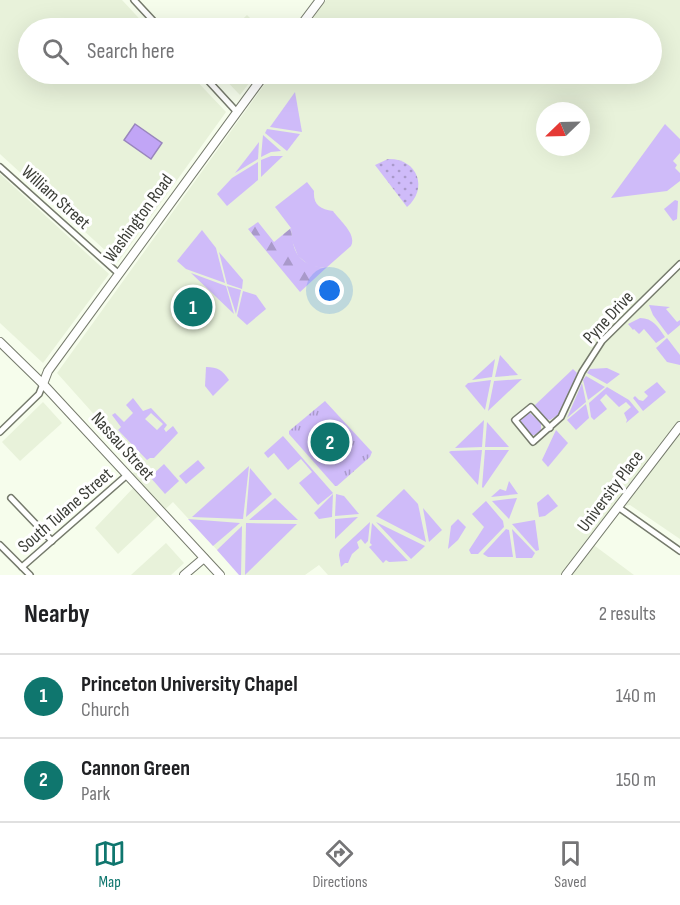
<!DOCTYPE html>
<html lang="en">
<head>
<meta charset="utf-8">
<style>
	body { margin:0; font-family:"Sofia Sans Condensed",sans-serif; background:#f6f6f6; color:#202124 }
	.compass { position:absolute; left:536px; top:102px; width:54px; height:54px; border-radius:50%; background:#fff; box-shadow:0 6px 24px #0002; rotate:247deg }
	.you { position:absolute; left:330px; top:291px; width:21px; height:21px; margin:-15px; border:4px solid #fff; border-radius:50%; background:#1a73e8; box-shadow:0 0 0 9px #1a73e833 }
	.badge { display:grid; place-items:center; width:39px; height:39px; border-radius:50%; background:#0f766e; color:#fff; font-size:20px; font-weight:700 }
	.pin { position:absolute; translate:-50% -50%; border:3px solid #fff; box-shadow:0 2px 6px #0006 }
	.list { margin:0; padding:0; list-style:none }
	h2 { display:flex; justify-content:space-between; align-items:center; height:78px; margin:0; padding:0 24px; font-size:26px }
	h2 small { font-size:20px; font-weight:400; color:#757577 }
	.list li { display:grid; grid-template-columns:39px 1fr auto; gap:18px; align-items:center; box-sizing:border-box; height:84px; padding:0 24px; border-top:2px solid #e0e0e0 }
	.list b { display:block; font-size:22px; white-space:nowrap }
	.list p { margin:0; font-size:20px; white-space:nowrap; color:#757577 }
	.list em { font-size:20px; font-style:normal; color:#757577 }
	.icon { flex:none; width:33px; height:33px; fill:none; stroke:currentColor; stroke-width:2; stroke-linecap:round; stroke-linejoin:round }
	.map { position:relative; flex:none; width:680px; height:575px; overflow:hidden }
	.search { position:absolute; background:#fff; box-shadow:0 6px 24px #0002; left:18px; right:18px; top:18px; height:66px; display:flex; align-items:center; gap:15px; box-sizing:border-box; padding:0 21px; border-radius:33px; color:#757577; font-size:22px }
	.sheet { height:246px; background:#fff }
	nav { display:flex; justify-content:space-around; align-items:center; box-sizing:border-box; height:84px; border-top:2px solid #e0e0e0; background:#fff; font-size:16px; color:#757577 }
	nav a { display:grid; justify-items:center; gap:3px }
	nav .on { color:#0f766e }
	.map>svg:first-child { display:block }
	.built { fill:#e8f2da; fill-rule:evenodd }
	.grass { fill:#cfbbf9; fill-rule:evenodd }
	.forest { fill:url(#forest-firs) }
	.park { fill:url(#park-tufts) }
	.garden { fill:url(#garden-dots) }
	.water { fill:#c1a5f6; stroke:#9986bd; stroke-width:1.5 }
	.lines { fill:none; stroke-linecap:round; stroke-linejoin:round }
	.street-casing { stroke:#757a6c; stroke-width:8 }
	.secondary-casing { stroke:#757a6c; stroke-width:10 }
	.primary-casing { stroke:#757a6c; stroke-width:10 }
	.street { stroke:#fff; stroke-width:5 }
	.secondary { stroke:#fff; stroke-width:8 }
	.primary { stroke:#fff; stroke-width:8 }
	.labels { text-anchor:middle; stroke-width:6; stroke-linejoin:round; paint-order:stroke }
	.street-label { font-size:18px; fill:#3b3d37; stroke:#fff }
</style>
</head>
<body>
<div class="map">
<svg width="680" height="575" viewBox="0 0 680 575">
	<defs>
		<pattern id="forest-firs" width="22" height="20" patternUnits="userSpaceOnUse" patternTransform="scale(1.5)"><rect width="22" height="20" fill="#cfbbf9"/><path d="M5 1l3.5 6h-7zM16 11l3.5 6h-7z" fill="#a999ca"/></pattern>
		<pattern id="park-tufts" width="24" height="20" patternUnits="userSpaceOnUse" patternTransform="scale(1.5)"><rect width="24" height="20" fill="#cfbbf9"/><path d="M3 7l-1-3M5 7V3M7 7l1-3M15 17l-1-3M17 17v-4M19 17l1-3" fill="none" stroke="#a999ca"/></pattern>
		<pattern id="garden-dots" width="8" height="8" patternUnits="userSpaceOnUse" patternTransform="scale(1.5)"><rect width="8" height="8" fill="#cfbbf9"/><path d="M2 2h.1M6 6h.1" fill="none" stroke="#a999ca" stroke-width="1.8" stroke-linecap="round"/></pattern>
	</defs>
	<rect width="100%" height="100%" fill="#f6fdec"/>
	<g class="built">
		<polygon points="0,0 122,0 148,28 28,28 28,74 190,74 226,112 118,262 0,154"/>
		<path d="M 326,0 L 680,0 L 680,539 L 630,505 L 618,507 L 591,543 L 634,575 L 328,575 L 319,565 L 305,575 L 240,575 L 173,502 L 118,554 L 95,528 L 137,484 L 127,476 L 142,468 L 57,373 L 272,74 L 652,74 L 652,28 L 305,28 ZM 545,111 L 581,111 L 581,147 L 545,147 Z"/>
		<polygon points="247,15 260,28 233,28"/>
		<polygon points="220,74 256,74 240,95"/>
		<polygon points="0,174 109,274 43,363 0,323"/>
		<polygon points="43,402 62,423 20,461 2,442"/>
		<polygon points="166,543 184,563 171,575 131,575"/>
	</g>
	<g class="grass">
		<polygon points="295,92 302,132 270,127"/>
		<polygon points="665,124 680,139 680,153 673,161 677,165 675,168 680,173 680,181 667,191 611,198"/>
		<polygon points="267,129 300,134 287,151 265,133"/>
		<polygon points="263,135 281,151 271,152 261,157"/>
		<polygon points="259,142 258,159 235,173"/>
		<polygon points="271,156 283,156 261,177 261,160"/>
		<polygon points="258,162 258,180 227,206 217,194 232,178"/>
		<path d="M 307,182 L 314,191 C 313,205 320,209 333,211 C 340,221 357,234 351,246 L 326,268 L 310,266 L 298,256 L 292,241 L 291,228 L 275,207 Z"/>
		<polygon points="675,200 678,201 677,219 673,221 664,209"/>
		<polygon points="202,230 216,248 225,283 186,269 177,261"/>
		<polygon points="219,252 243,280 242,289 227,284"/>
		<polygon points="191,273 226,286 234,314"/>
		<polygon points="227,286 241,290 236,314"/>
		<polygon points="243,291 256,295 266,309 247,325 237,316"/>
		<polygon points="649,305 670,307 666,309 677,322 680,320 680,325 668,335 653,315"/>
		<path d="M 640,318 C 653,318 658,327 665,337 L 656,343 L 644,329 L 639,334 L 634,329 L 633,330 L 628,324 Z"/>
		<polygon points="667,338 680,355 680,365 667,362 656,348"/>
		<polygon points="500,355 518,375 495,377"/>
		<polygon points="495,359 492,377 472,380"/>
		<path d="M 206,367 C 218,367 222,370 229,380 L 213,396 L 205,386 Z"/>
		<polygon points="607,368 620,374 607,384 587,373 590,369"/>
		<polygon points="573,369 577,373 576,376 558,415 550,420 546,419 534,406"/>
		<polygon points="586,376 605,387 588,400 583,380"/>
		<polygon points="522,379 488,411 494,381"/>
		<polygon points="491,380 485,410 465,386 468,383"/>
		<polygon points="657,382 666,392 643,411 633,398 635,396 639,400 643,401 648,396 644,392"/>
		<polygon points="582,383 586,402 567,418"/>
		<polygon points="607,387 629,400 639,412 626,423 627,420 624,413 631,407 626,402 619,407 606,394 600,400 607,409 594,420 591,417 589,403"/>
		<path d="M 133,398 L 143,411 L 151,408 L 167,425 L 164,429 L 166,432 L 173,426 L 178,433 L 154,458 L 150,458 L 147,460 L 118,430 L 121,427 L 112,415 L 115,413 L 124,422 L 133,413 L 126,405 ZM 151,413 L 163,424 L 157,430 L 145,419 Z"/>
		<polygon points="586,404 589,418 576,430 567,420"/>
		<polygon points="526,412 529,412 541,423 541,431 539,434 530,436 522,426 520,420"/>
		<polygon points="484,420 482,447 455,448"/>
		<polygon points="487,422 509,447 485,447"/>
		<polygon points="556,430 568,443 548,467 542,460"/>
		<polygon points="283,436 333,493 318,505 299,483 312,472 301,459 288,470 274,453 268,458 264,453"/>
		<polygon points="482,450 478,485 449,452 451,451"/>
		<polygon points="485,450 509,450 483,488 482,487"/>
		<polygon points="198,460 205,468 186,484 179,476"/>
		<polygon points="164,464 179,481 165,494 150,477"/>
		<polygon points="249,466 243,519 192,517"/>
		<polygon points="250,468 272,494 246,517"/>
		<polygon points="509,481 518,494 491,497 500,489 506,491"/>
		<polygon points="404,489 418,504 426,542 376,516"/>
		<polygon points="333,494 332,517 319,519 314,513"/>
		<polygon points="336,494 344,496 359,514 335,516"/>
		<polygon points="548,494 558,506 545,516 539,517 537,503"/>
		<polygon points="275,498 298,520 249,520"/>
		<polygon points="517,498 509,519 492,501"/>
		<polygon points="486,501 503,521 504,527 478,554 471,554 469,550 484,527 472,514"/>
		<polygon points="423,508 442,530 429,542"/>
		<polygon points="358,517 335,539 335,519"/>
		<polygon points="188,519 240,523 213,546"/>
		<polygon points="458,519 466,527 458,540 448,549 451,526"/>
		<polygon points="535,520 539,550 536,551 512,524"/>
		<polygon points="370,522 368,541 365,544 361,539 357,542 359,548 352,554 348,563 345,563 341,567 339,555 340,550"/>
		<polygon points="376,522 425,546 411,559"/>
		<polygon points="246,523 297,524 245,575"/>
		<polygon points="372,523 408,561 389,562 386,560 383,563 369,547 372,545 370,543"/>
		<polygon points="242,526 241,575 239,575 217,550"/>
		<polygon points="506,529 509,530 513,557 488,557 483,554"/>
		<polygon points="512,529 535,553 532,558 516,558"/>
	</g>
	<path class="forest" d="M 258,222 L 274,242 L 291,228 C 293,254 299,265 326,268 L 300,292 L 248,229 Z"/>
	<polygon class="park" points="325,401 372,452 370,457 337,486 335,486 289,434 289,431"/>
	<path class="garden" d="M 388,159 C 417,158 429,188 407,207 L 375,165 Z"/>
	<polygon class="water" points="135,124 162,143 151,159 124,140"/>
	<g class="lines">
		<defs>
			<g id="street">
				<polyline points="134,0 160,28"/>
				<polyline points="202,74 236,111"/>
				<polyline points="0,167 118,273"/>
				<polyline points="550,428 531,407 515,420 533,442 561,417 582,372 602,341 680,264"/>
				<polyline points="0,432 39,394 43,384"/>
				<polyline points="11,498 52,541"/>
				<polyline points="618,507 680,551"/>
				<polyline points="0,545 30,575"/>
				<polyline points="22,567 127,475"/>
			</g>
			<g id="secondary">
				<polyline points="0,342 43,384"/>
				<polyline points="184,575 204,558"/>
				<polyline points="566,575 680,426"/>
			</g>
			<g id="primary">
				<polyline points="299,28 320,0"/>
				<polyline points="220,575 43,384 48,371 265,74"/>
			</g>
		</defs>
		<use href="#street" class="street-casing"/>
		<use href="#secondary" class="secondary-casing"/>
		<use href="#primary" class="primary-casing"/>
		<use href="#street" class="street"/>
		<use href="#secondary" class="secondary"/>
		<use href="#primary" class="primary"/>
	</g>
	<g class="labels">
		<g class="street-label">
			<text transform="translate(56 197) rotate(42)" y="6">William Street</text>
			<text transform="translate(138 218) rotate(-54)" y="6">Washington Road</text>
			<text transform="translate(608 317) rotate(-47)" y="6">Pyne Drive</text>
			<text transform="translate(123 446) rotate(48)" y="6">Nassau Street</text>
			<text transform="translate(610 491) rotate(-53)" y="6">University Place</text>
			<text transform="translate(65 510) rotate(-41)" y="6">South Tulane Street</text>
		</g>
	</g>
</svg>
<svg class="compass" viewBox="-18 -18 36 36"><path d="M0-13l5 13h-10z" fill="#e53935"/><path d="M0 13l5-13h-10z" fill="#757577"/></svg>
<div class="you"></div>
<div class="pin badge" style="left:193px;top:307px">1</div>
<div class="pin badge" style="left:330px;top:442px">2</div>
<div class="search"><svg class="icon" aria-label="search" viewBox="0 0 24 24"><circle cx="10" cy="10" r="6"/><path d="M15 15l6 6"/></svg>Search here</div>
</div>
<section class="sheet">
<h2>Nearby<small>2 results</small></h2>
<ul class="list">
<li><span class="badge">1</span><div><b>Princeton University Chapel</b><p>Church</p></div><em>140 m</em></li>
<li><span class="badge">2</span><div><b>Cannon Green</b><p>Park</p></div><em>150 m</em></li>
</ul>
</section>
<nav>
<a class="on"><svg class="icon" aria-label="map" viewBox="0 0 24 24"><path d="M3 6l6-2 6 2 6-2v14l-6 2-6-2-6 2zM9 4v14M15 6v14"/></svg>Map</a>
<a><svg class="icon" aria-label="directions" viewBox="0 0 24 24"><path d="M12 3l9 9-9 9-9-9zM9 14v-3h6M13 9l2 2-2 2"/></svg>Directions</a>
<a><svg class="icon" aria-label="saved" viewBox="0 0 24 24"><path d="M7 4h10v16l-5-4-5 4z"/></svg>Saved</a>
</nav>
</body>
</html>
